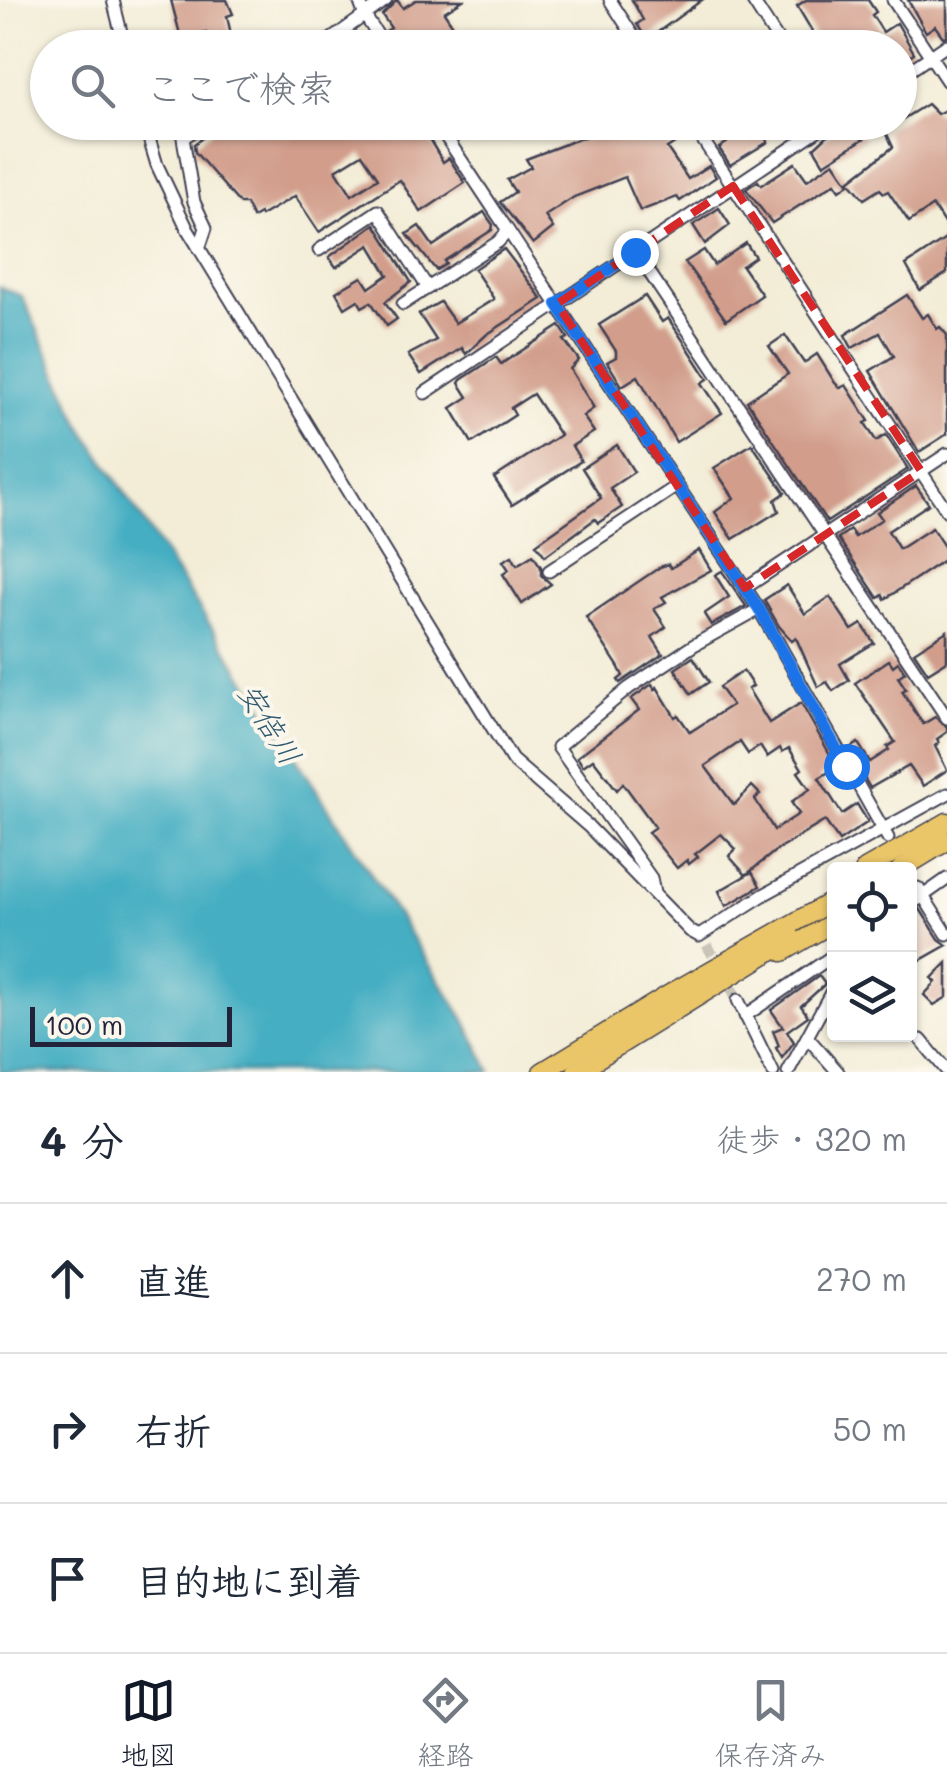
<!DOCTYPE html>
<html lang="ja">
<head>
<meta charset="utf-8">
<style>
	body { margin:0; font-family:Mali,"Klee One",sans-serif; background:#f2f2f3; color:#1f2937 }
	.controls { position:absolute; right:30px; bottom:30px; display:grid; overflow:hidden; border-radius:10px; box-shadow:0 2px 8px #0004 }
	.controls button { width:90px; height:90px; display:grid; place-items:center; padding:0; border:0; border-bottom:2px solid #e0e1e3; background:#fff; color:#1f2937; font:50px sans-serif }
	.scale { position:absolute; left:30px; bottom:25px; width:202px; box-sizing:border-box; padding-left:10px; border:5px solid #22223b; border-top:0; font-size:28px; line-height:35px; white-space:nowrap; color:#22223b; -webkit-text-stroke:8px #fbf7ec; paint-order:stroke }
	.stop { position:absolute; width:30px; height:30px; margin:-22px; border:8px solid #1a73e8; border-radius:50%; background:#fff }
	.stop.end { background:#1a73e8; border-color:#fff; box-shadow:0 2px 10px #0008 }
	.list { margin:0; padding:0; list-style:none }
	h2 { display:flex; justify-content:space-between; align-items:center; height:130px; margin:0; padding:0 40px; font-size:42px }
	h2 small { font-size:32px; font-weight:400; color:#747a83 }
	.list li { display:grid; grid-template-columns:65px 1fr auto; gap:30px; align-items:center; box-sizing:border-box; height:150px; padding:0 40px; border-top:2px solid #e0e1e3 }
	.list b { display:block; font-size:38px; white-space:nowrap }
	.list em { font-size:32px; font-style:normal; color:#747a83 }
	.icon { flex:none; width:55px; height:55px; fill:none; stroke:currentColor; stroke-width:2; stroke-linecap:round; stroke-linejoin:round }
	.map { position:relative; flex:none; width:947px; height:1072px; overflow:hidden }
	.search { position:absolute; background:#fff; box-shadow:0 2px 8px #0004; left:30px; right:30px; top:30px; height:110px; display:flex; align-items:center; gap:25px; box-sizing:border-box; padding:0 35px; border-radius:55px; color:#747a83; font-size:38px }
	.sheet { height:580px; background:#fff }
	nav { display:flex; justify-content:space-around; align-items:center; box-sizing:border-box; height:140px; border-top:2px solid #e0e1e3; background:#fff; font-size:28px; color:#747a83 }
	nav a { display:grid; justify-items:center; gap:5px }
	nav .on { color:#111827 }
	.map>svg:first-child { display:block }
	.water { fill:#44aec2; stroke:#33687e; stroke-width:2.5 }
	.building { fill:#d29d8b; fill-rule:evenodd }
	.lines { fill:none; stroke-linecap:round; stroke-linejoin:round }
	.minor-tunnel { stroke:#c9c4b8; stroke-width:11; stroke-dasharray:11 5.5; stroke-linecap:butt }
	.minor-casing { stroke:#414052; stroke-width:15 }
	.trunk-casing { stroke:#414052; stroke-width:21 }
	.minor { stroke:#fff; stroke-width:11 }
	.trunk { stroke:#ebc669; stroke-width:18 }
	.route { stroke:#1a73e8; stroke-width:12 }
	.marked { fill:none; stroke:#d62828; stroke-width:8; stroke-dasharray:20 12; stroke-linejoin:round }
	.labels { text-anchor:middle; stroke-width:8; stroke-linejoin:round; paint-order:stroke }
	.water-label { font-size:30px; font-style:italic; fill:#305a71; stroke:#fbf7ec }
</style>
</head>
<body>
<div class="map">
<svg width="947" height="1072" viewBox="0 0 947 1072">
	<rect width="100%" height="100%" fill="#fbf7ec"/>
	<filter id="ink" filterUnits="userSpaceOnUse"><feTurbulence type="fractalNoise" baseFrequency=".01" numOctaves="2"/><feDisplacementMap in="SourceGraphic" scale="20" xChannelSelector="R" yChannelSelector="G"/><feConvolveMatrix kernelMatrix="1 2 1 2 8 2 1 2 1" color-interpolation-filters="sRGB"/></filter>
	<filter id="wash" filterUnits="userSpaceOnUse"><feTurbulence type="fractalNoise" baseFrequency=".0048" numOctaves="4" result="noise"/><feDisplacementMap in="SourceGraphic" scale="40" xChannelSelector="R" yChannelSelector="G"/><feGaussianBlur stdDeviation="2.25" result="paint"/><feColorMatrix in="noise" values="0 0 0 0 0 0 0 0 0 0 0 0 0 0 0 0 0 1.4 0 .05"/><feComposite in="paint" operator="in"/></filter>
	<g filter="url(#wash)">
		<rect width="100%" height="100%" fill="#f3edd7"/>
		<polygon class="water" points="0,287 22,296 81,425 464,1018 491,1072 0,1072"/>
		<g id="blocks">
			<g class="building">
				<polygon points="171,0 227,0 233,14 227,16 233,44 208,47 206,33 181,38"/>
				<polygon points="397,0 403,8 416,0 463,0 444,12 468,48 395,48 386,31 391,28 382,15"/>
				<polygon points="632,0 702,0 647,40 637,24 643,20"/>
				<polygon points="806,0 868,0 876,12 872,15 883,32 897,23 914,53 900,63 900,48 822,48 797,6"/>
				<polygon points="908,0 947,0 947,36 943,37 935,26 926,32"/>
				<polygon points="927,104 937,114 947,109 947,228 933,206 909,222 888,191 884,193 880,189 864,199 849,181 893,147 885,130"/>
				<path d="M 224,122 L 267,122 L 273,132 L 286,122 L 375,122 L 377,127 L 384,122 L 419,122 L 443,162 L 449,158 L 465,183 L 421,212 L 400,180 L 319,232 L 295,196 L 261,216 L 260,214 L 253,218 L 246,204 L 240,204 L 195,152 L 194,144 ZM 362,154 L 378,178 L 352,195 L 336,170 Z"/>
				<polygon points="597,122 679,122 687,135 667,148 688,179 709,166 716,177 680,201 677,197 640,211 625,177 574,197 545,216 553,228 533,244 500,202 515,192 507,180 531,167 526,159 602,130"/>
				<polygon points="757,122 788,122 766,137 768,142 730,165 719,148"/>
				<polygon points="842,122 854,123 865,138 824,164 814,148"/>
				<polygon points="834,162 849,184 840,190 835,183 772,223 746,189 758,181 761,185 795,163 807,180"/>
				<polygon points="719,208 730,225 705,244 693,225"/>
				<polygon points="484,212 493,225 492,230 444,261 446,264 436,270 407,234 419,226 433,246"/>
				<polygon points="375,224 411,282 385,302 397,319 387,326 371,302 362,307 358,300 345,308 336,292 362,277 369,288 388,275 370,245 336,267 329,257"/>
				<polygon points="947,238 947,273 920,290 906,265"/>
				<polygon points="746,243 755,257 742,266 762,295 726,320 685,262 704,250 714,265"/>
				<polygon points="504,249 542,299 486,335 466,354 462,348 421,374 408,355 436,340 419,314 440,302 455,323 494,299 474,269"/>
				<polygon points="907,295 922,318 928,314 937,329 940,327 947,335 947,434 919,452 870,371 894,356 880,333 852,348 845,335"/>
				<polygon points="645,296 662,322 668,318 686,345 708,379 702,383 722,413 676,442 638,376 622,386 607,362 616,357 616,351 599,325"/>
				<polygon points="560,326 568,338 564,340 579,360 570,369 594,408 583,416 594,432 572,446 581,461 512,505 494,478 560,435 533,394 511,408 515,415 472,443 451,408 468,397 459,383 461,380 496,357 501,364"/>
				<polygon points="785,335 804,363 817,354 835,383 840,388 846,385 869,421 865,423 876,441 886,435 908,469 827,522 747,401 788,374 769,346"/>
				<polygon points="752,444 785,493 775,500 779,511 733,539 715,512 734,498 714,468"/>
				<polygon points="617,445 634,472 610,488 622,507 598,523 595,519 545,556 536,544 601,498 582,468"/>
				<polygon points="916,486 929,504 888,531 899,549 932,528 947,551 947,558 885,599 883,595 878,598 838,538 850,530 855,537 882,519 877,512"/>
				<polygon points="699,550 711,570 662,597 666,602 654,609 666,627 652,637 663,654 620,683 618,680 623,676 618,666 586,617 660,567 668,564 671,568"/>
				<polygon points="533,555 541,567 541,575 551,584 522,604 503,574 509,570 503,561 512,556 517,565"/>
				<polygon points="722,571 746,606 711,625 704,614 729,597 715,575"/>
				<polygon points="787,585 805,614 830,597 852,630 862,624 874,643 840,664 849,680 833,691 827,682 818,687 796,638 792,641 779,626 764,600"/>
				<polygon points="947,631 947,661 928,673 914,652"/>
				<polygon points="693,657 709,682 691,694 675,669"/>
				<polygon points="889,660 893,666 898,662 905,672 898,677 906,689 902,691 923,724 935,717 947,727 947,732 937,739 939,742 935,746 947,770 923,786 909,766 870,788 848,749 858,743 870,762 889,750 887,747 895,742 855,683"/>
				<path d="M 743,671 L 753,686 L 748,689 L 769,723 L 801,703 L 837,767 L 819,778 L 842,814 L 857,804 L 868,822 L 839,841 L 825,821 L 774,852 L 746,875 L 729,856 L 736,849 L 721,834 L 695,854 L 698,857 L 689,864 L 687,860 L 677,868 L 648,832 L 655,827 L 623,783 L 617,790 L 593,759 L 583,766 L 577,757 L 639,710 L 631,699 L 652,684 L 655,689 L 657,687 L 675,717 L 678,715 L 690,732 L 732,705 L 719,687 ZM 740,742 L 748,754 L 760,746 L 767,757 L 780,748 L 782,752 L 789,748 L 802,769 L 798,772 L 810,789 L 791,802 L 799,814 L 774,830 L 755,799 L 760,794 L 752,786 L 734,805 L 705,766 Z"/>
				<polygon points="752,872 760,886 726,906 719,891"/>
				<polygon points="920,909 939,939 947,945 910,966 910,914"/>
				<polygon points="947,963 947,997 934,1005 924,995 936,982 932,978"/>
				<polygon points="819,976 825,984 801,1006 808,1016 787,1031 794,1042 782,1058 776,1048 779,1046 773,1031 783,1027 771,1010"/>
			</g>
		</g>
	</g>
	<g filter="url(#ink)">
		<use href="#blocks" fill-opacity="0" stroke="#414052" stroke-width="2.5"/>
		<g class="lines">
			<polyline class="minor-tunnel" points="707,945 738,1000"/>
			<defs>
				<g id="minor">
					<polyline points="113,0 125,48"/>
					<polyline points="359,0 365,16 386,48"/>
					<polyline points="610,0 641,48"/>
					<polyline points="752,0 783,48"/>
					<polyline points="893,0 947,81"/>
					<polyline points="319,48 386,0"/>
					<polyline points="900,77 947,45"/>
					<polyline points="144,122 157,165 188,230 512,760 588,826 690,931 699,936 765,894 947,794"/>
					<polyline points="436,122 759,609 888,838"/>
					<polyline points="691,122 947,511"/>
					<polyline points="199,249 206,228 194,202 183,138 207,122"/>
					<polyline points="319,250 378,211 428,288"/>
					<polyline points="635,251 947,718"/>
					<polyline points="403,304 498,242 508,231"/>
					<polyline points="425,393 830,122"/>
					<polyline points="549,571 677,486"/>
					<polyline points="745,588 947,454"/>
					<polyline points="918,888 947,934"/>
					<polyline points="654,893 651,878 558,747 629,688 694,645 759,609"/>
					<polyline points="910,905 947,879"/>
					<polyline points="738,1000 773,1072"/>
					<polyline points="745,1016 834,955"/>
					<polyline points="808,1038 838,1072"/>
					<polyline points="921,1040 947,1071"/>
					<polyline points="788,1072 834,987"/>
				</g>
				<g id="trunk">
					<polyline points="865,869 947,822"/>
					<polyline points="901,869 947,841"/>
					<polyline points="783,952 834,922"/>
					<polyline points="542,1072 678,989 834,900"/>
					<polyline points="576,1072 792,938"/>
				</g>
			</defs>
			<use href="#minor" class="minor-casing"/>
			<use href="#trunk" class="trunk-casing"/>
			<use href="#minor" class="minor"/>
			<use href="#trunk" class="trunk"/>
		</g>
	</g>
	<g class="lines" filter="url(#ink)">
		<polyline class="route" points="635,252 557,304 759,609 846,766"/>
	</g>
	<path class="marked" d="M 733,186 L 921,471 L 745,588 L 557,304 Z"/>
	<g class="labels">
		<g class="water-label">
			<text transform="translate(269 724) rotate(58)" y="10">安倍川</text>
		</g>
	</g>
</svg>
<div class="controls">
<button><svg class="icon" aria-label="locate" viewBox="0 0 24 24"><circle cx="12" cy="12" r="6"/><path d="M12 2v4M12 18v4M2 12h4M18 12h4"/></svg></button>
<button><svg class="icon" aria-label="layers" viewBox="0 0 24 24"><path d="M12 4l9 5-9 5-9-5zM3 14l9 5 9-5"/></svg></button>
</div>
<div class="scale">100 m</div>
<div class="stop" style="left:846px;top:766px"></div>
<div class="stop end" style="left:635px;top:252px"></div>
<div class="search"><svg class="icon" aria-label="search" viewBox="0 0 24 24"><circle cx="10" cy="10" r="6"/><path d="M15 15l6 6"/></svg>ここで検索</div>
</div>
<section class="sheet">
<h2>4 分<small>徒歩 · 320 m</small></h2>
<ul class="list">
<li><svg class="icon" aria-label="ahead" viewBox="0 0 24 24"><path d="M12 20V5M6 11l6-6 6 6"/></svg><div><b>直進</b></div><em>270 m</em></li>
<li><svg class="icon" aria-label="right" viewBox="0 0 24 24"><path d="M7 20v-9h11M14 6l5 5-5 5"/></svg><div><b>右折</b></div><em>50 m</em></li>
<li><svg class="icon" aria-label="arrive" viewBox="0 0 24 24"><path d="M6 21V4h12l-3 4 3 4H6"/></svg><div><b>目的地に到着</b></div></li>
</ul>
</section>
<nav>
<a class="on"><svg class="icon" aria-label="map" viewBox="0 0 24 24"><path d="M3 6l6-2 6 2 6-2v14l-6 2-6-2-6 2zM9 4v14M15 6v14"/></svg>地図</a>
<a><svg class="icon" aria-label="directions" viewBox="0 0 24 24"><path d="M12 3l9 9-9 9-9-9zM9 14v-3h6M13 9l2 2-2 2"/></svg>経路</a>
<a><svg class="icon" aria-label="saved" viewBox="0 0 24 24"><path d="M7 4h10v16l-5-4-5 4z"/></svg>保存済み</a>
</nav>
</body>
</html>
